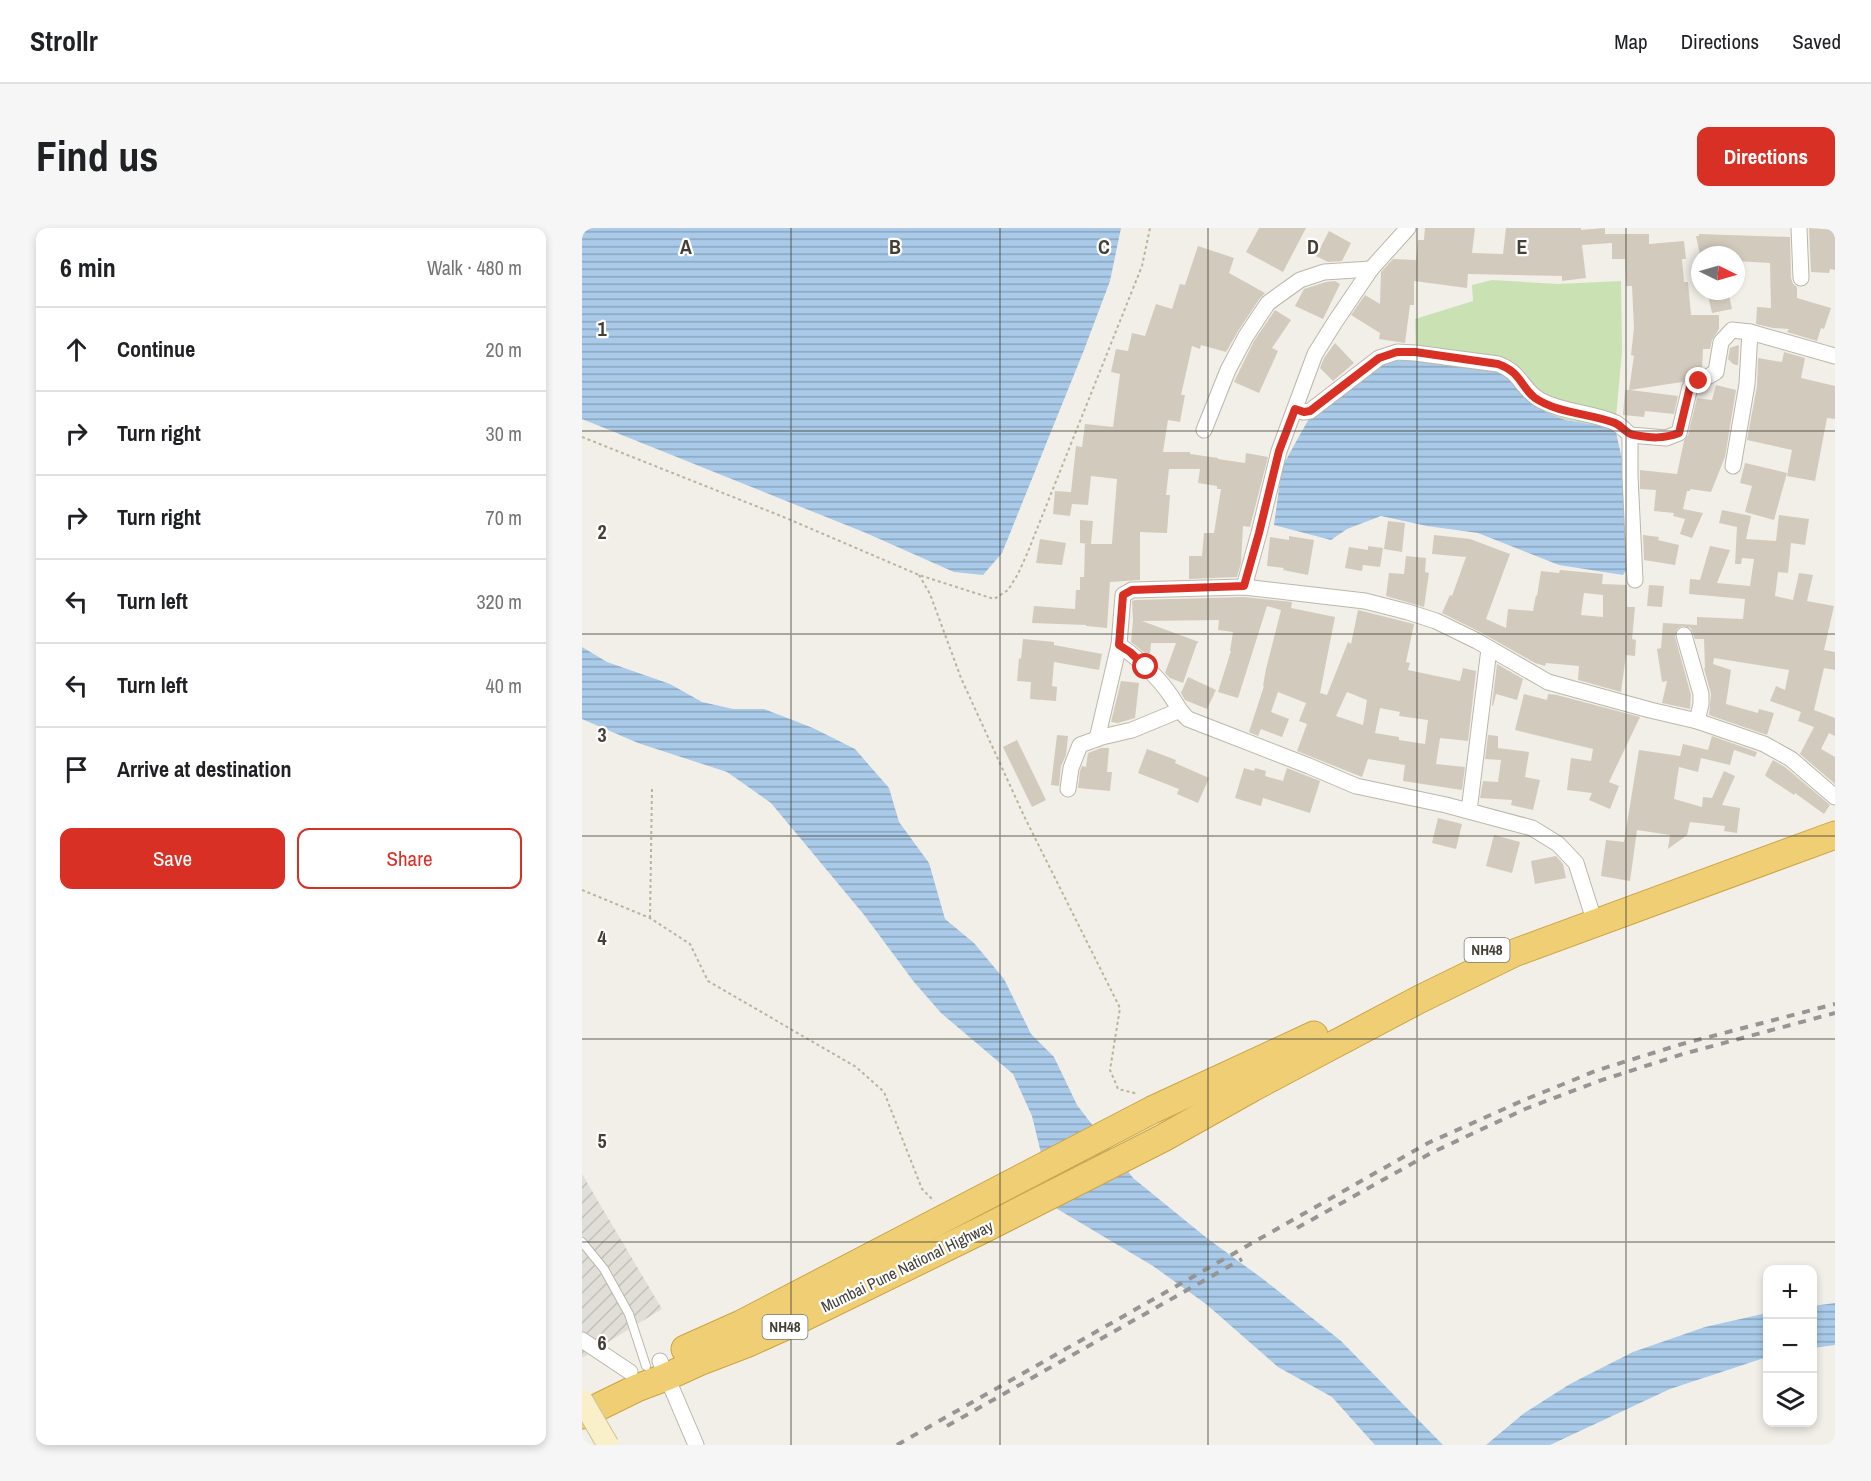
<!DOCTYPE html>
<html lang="en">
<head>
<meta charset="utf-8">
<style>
	body { margin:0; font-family:"Archivo Narrow",sans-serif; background:#f6f6f6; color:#202124 }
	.controls { position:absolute; right:18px; bottom:18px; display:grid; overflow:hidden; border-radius:12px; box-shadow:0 3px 9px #0003 }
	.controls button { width:54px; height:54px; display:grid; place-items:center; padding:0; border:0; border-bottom:2px solid #e0e0e0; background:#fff; color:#202124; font:30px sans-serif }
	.compass { position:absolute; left:1109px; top:18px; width:54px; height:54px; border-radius:50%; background:#fff; box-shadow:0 3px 9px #0003; rotate:95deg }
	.stop { position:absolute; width:18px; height:18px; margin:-14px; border:4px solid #d93025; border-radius:50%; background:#fff }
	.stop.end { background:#d93025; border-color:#fff; box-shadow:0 2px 6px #0008 }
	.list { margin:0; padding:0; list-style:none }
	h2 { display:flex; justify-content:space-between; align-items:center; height:78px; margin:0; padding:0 24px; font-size:26px }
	h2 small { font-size:20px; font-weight:400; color:#757577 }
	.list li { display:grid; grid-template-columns:39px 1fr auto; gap:18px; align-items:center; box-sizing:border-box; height:84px; padding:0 24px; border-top:2px solid #e0e0e0 }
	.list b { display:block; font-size:22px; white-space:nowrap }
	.list em { font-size:20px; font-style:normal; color:#757577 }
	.actions { display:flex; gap:12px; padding:18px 24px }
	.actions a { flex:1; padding:14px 0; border:2px solid #d93025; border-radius:12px; text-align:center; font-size:21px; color:#d93025 }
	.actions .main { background:#d93025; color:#fff }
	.icon { flex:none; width:33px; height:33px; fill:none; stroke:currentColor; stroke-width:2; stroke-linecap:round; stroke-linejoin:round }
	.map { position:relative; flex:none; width:1253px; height:1217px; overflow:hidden; border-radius:12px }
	header { display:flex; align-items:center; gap:36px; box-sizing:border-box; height:84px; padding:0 30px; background:#fff; border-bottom:2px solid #e0e0e0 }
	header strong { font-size:28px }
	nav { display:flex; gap:33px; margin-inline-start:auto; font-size:21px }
	.intro { display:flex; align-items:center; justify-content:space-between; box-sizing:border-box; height:144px; padding:0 36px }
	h1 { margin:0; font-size:42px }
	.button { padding:15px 27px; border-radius:12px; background:#d93025; color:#fff; font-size:21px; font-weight:700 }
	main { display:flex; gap:36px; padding:0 36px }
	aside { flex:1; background:#fff; border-radius:12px; box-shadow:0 3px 9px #0003 }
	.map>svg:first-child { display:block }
	.industrial { fill:url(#industrial-furrows) }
	.green { fill:#cae2b3 }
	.water { fill:url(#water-rules) }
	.building { fill:#d2cbbd; fill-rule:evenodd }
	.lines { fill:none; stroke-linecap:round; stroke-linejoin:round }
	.lane-casing { stroke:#bcb7aa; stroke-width:10 }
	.street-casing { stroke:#bcb7aa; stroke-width:17 }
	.highway-casing { stroke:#cda445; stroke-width:29 }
	.path { stroke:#bcb39d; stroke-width:2; stroke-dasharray:3 3; stroke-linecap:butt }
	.lane { stroke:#fff; stroke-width:8 }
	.street { stroke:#fff; stroke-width:15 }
	.highway { stroke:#efce74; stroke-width:27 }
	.rail { stroke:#959595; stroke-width:4; stroke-dasharray:8 8; stroke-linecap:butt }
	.secondary-bridge-casing { stroke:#cdc39a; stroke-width:23; stroke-linecap:butt }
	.secondary-bridge { stroke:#f9f0c9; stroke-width:21 }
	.route { stroke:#d93025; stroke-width:8 }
	.grid { fill:none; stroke:#443f36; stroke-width:1.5; stroke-opacity:0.55 }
	.labels { text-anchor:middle; stroke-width:4.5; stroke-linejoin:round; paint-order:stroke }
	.shield { fill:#fff; stroke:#7c7972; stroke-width:1.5 }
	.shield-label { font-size:15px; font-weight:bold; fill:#443f36 }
	.street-label { font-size:16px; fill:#443f36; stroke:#fff }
	.grid-label { font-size:20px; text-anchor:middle; font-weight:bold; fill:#443f36; stroke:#fff; stroke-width:4.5; stroke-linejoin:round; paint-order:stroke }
</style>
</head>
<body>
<header>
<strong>Strollr</strong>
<nav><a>Map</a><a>Directions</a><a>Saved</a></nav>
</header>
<div class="intro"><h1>Find us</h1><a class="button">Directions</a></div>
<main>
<aside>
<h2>6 min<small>Walk · 480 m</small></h2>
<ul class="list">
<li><svg class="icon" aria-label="ahead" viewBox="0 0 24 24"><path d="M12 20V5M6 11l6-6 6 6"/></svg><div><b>Continue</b></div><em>20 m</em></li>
<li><svg class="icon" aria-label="right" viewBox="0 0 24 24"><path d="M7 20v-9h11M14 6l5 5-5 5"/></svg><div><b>Turn right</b></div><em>30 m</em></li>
<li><svg class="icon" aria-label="right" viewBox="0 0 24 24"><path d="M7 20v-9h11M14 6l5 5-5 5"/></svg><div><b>Turn right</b></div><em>70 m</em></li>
<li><svg class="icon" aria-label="left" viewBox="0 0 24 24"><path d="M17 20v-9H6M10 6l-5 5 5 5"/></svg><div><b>Turn left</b></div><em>320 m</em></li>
<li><svg class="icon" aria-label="left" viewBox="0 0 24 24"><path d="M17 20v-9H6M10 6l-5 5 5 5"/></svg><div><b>Turn left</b></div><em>40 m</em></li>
<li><svg class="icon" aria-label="arrive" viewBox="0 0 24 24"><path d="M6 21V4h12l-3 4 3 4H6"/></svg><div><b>Arrive at destination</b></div></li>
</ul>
<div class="actions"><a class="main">Save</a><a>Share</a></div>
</aside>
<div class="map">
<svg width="1253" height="1217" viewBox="0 0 1253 1217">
	<defs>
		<pattern id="industrial-furrows" width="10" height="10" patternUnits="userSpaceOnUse" patternTransform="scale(1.5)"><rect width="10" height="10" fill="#e1ded8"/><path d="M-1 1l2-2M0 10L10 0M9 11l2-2" fill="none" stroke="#c2c0ba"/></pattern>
		<pattern id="water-rules" width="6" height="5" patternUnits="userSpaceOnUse" patternTransform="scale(1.5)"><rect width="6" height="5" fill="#a9cae8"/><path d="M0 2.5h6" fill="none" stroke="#8ba5bd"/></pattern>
	</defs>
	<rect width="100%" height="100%" fill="#f1efe7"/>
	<polygon class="industrial" points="0,946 80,1081 0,1130"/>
	<polygon class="green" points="910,52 976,56 1039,53 1040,124 1033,200 983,192 955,180 922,142 834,131 833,91 891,73 890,57"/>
	<g class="water">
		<polygon points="0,0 539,0 528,53 502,122 420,325 401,347 372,344 284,305 0,191"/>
		<polygon points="834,131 922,142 955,180 983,192 1033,200 1043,244 1049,335 1041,347 977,337 896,305 845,298 799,288 765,301 749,312 692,297 700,239 729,187 800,134"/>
		<polygon points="0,419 25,434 88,456 120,474 151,481 182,481 231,500 273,521 307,560 317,594 347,635 363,691 392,715 422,751 449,806 472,829 495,877 551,950 626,1011 681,1051 759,1113 861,1217 793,1217 750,1169 696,1139 624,1076 571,1038 472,979 450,888 431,846 359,785 332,754 283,688 189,575 145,544 56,515 0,491"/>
		<polygon points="1253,1075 1253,1117 1231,1120 1231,1078"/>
		<polygon points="1185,1085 1185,1129 1088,1161 968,1217 904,1217 941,1186 988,1156 1051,1124 1123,1099"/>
	</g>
	<g class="building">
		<polygon points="677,0 724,0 701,44 664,24"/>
		<polygon points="843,0 893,0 890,25 921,26 924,0 999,0 999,2 1023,0 1023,6 1067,6 1067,16 1102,13 1104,31 1100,31 1102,54 1106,54 1109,87 1137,87 1137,101 1130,112 1128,121 1121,121 1120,141 1100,154 1048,162 1096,168 1092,186 1063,183 1062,189 1041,187 1043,162 1047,162 1052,128 1049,127 1052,100 1050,58 1044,58 1043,31 1030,31 1030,15 1000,17 1004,50 980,53 980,48 886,46 885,60 832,53 832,77 828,77 823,115 797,111 798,105 769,87 783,67 798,76 799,44 811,31 834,32 836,12 842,12"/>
		<polygon points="1227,0 1253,2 1253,42 1248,41 1247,45 1229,44"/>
		<polygon points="747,3 769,15 760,33 746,34 734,28"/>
		<polygon points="1117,6 1208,9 1209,50 1211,56 1215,59 1215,70 1249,80 1242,101 1239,100 1235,113 1205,104 1207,101 1191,100 1174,96 1175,79 1189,80 1188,35 1154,33 1154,27 1118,27 1114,8 1117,8"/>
		<polygon points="616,18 652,30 647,45 683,65 678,70 656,103 644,124 619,117 618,121 610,118 599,167 603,167 598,194 586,192 581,224 608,224 608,226 636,230 636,231 663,235 664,225 686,229 668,299 661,298 659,335 655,349 607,351 607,328 620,328 622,305 632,305 639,261 635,261 635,258 616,255 618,241 587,241 584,267 588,267 585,305 558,304 558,352 528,354 525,400 504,398 504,397 450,395 452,378 493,381 494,362 498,362 498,349 502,349 503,316 506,316 498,315 498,292 511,293 509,316 530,316 535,251 509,248 506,277 490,276 488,288 471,286 473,263 489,264 494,218 500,219 503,196 531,199 538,146 529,144 534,121 546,123 550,105 563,108 574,76 590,81 598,56 603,57"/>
		<polygon points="753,53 758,56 741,91 713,78 722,61 744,54"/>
		<polygon points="1146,63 1150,81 1130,85 1126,67"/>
		<polygon points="693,82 709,92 690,120 696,123 677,165 652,154 672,113"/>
		<polygon points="753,115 772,135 751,153 738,140 742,130"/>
		<polygon points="1156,117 1157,118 1156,137 1154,137 1151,136 1146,131 1148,120"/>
		<polygon points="1202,124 1223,130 1219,150 1253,158 1253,191 1245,190 1233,253 1205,248 1210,222 1165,212 1175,158 1176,130 1200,134"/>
		<polygon points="1134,157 1154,162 1143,229 1129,264 1108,261 1108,263 1105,263 1101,281 1121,285 1110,310 1098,306 1103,291 1091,288 1092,285 1072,283 1074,262 1058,261 1058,242 1095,246 1102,213 1106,207 1115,170 1130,172"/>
		<polygon points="1163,235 1205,245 1192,292 1163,284 1170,258 1158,255"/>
		<polygon points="1140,282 1169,288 1164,311 1194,313 1197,287 1227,291 1223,317 1209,315 1206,345 1196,344 1193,368 1211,372 1217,345 1231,347 1225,373 1252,378 1242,422 1253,424 1253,442 1242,440 1232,482 1253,490 1253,508 1247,505 1239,521 1253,529 1253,556 1218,526 1232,499 1216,493 1219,484 1188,473 1194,458 1203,462 1207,442 1132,430 1131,436 1149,442 1144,476 1176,485 1177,481 1192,485 1185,507 1127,487 1129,466 1122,440 1123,440 1122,411 1113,411 1109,400 1100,398 1095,401 1093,409 1109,467 1108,481 1080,475 1085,453 1080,454 1075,421 1079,420 1081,395 1115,397 1115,389 1161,391 1163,371 1107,366 1108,351 1118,352 1128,318 1148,322 1135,355 1168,358 1172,331 1160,330 1159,336 1153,336 1155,299 1137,295"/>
		<polygon points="806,293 823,295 820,324 802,321"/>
		<path d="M 852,307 L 888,311 L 928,326 L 904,391 L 924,400 L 926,381 L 951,383 L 954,367 L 955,368 L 959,343 L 977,345 L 978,342 L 1021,346 L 1020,356 L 1045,357 L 1045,379 L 1053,379 L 1050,411 L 1054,412 L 1053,428 L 1044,427 L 1039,464 L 996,452 L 997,438 L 964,435 L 963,438 L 953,435 L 900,405 L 860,385 L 868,367 L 870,368 L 884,329 L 850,326 ZM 1002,365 L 1021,367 L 1021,389 L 999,387 Z"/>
		<polygon points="1061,307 1077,309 1076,312 1097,317 1093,337 1062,332"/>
		<polygon points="707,308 732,312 726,347 701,342 702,340 685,338 688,309 707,312"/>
		<polygon points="458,311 484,315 480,337 454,335"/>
		<polygon points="786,318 801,320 798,339 781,337 780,343 763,340 767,319 786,322"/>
		<polygon points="824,328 844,330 843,344 847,345 842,379 804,368 807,345 822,346"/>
		<polygon points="1067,357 1082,358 1080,379 1065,378"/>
		<path d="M 662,369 L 710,374 L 709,380 L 753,389 L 738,465 L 745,467 L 766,414 L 769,416 L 776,382 L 832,396 L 824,434 L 828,435 L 826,442 L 878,453 L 881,440 L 894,443 L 886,513 L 858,510 L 854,536 L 883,539 L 880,562 L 821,553 L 823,537 L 786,531 L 780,549 L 715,523 L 725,496 L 717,493 L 724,475 L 696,464 L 689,484 L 707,491 L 700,509 L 679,501 L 676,508 L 667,504 L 682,458 L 681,458 L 684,441 L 699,382 L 685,378 L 656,470 L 636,464 L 649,423 L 648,423 L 651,404 L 636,402 L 637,392 L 560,393 L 617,414 L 615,415 L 601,455 L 588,450 L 583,445 L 594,415 L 569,415 L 568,425 L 563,425 L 549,414 L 551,393 L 550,373 L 553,372 ZM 765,464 L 785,472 L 781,497 L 754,488 ZM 798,480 L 818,484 L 817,488 L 846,492 L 843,516 L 817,512 L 817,509 L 793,505 Z"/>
		<polygon points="441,411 472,414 472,417 520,426 517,442 472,434 470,458 475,459 474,473 448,471 449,454 435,453 437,430 439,431"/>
		<polygon points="915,436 941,451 935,472 914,466 911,478 910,477"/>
		<polygon points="606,449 634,462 625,481 603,472 599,465"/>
		<polygon points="539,453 557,455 553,490 536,495 529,494"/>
		<polygon points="942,466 965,472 966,466 975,467 1058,489 1027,554 1037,558 1028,581 1007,572 1010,565 985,562 989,530 1009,533 1011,521 933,502"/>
		<polygon points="475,507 486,508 484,527 479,538 477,558 469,557"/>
		<polygon points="906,507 916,508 916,520 947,524 943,549 958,552 951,582 929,577 930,572 898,570 901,553 916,554 919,532 903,531"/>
		<polygon points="1130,508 1175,524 1173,529 1152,522 1148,537 1119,530 1116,544 1097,539 1092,571 1120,579 1121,569 1130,570 1142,543 1153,548 1140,577 1158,580 1155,605 1142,603 1143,598 1108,594 1105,607 1086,621 1088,607 1055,602 1048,653 1019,648 1024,612 1042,614 1057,522 1098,528 1101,516 1126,522"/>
		<polygon points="435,512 464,572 450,579 421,519"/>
		<polygon points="519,520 527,520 525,544 530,544 528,563 496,560 498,543 500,538 504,539 506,525"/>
		<polygon points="565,521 594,532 593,535 627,550 616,575 595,566 597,561 556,545"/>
		<polygon points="1191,532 1203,539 1248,577 1242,586 1213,565 1212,567 1185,549 1183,547"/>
		<polygon points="662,540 672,543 673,540 684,543 683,548 701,553 705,540 738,553 728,585 681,570 679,578 653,570"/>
		<polygon points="856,590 880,596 874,621 850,615"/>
		<polygon points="912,607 938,614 930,645 904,638"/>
		<polygon points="974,628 981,636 984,650 953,656 949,633"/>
	</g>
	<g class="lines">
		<defs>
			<polyline id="lane" points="0,1014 22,1041 47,1086 64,1138"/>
			<g id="street">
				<polyline points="1217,0 1219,50"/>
				<path d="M 713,181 L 721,184 L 728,183 L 797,130 L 815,124 L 833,125 L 916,136 C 939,144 940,162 958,172 C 982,185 1010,184 1034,195 C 1039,198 1044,203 1048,207 L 1048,248 L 1053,352"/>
				<polyline points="622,202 646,142 664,108 686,75 718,52 742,44 789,41"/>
				<polyline points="1048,207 1084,210 1097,205 1108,159 1134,144 1139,114 1150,102 1168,104 1253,128"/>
				<polyline points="1151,238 1165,156 1168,104"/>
				<polyline points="662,359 677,305 697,223 733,126 753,94 789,41 826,0"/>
				<polyline points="1102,407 1119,466 1119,476 1115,493"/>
				<polyline points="515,511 537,417"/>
				<polyline points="486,561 489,540 498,517 520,509 550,502 596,483"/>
				<polyline points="887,583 907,421"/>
				<path d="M 1013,695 L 994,635 L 976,616 L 950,600 L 864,577 L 774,558 L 727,538 L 606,491 C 598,484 595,477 589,468 C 577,450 555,429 537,417 L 541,367 L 550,362 L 662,359 L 783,373 L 826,384 L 854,393 L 895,413 L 966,454 L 1068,482 L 1115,493 L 1182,516 L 1209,531 L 1253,569"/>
				<polyline points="0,1112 48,1144"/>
				<polyline points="78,1133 114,1217"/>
			</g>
			<g id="highway">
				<polyline points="103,1121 159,1096 570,882 732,807"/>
				<polyline points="0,1187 55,1160 84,1149 117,1134 164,1116 204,1098 402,1001 581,910 670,860 838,771 932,725 1253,607"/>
			</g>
		</defs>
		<use href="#lane" class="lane-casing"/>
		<use href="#street" class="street-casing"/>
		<use href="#highway" class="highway-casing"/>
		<g class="path">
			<polyline points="0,209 204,290 337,347 412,371 426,362 436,346 445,326 560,38 568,0"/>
			<polyline points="337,347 348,366 379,450 442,588 538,780 528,842 536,861 556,866"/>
			<polyline points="0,662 68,690 108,716 126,753 274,839 302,864 340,961 352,973"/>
			<polyline points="68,690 70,559"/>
		</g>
		<use href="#lane" class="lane"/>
		<use href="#street" class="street"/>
		<use href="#highway" class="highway"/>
		<g class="rail">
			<polyline points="715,1000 849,925 943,881 1017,853 1101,826 1253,785"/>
			<polyline points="365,1198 660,1031"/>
			<polyline points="315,1217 846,915 942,872 1016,842 1100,816 1253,776"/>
		</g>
		<defs>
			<polyline id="secondary-bridge" points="0,1172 26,1217"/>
		</defs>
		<use href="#secondary-bridge" class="secondary-bridge-casing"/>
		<use href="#secondary-bridge" class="secondary-bridge"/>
	</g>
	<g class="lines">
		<path class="route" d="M 564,439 L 548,424 L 537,417 L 541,367 L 550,362 L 662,358 L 677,305 L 697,223 L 713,181 L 722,184 L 728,183 L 797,130 L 815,124 L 833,124 L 916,136 C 939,144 938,158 953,170 C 977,186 1007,185 1033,195 C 1040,198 1044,206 1052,207 C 1069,210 1081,211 1097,205 L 1108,159 L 1117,153"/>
	</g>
	<path class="grid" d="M 209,0 L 209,1217M 418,0 L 418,1217M 626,0 L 626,1217M 835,0 L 835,1217M 1044,0 L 1044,1217M 0,203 L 1253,203M 0,406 L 1253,406M 0,608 L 1253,608M 0,811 L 1253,811M 0,1014 L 1253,1014"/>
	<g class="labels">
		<g class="shield">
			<rect x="882.5" y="710" width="45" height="24" rx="4.5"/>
			<rect x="180.5" y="1087" width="45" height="24" rx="4.5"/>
		</g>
		<g class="shield-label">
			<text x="905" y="727">NH48</text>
			<text x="203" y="1104">NH48</text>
		</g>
		<g class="street-label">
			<text transform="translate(325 1038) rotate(-26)" y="6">Mumbai Pune National Highway</text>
		</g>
	</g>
	<g class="grid-label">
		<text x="104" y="26">A</text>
		<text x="313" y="26">B</text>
		<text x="522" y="26">C</text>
		<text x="731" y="26">D</text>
		<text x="940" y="26">E</text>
		<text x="20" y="108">1</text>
		<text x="20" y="311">2</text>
		<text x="20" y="514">3</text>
		<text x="20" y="717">4</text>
		<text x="20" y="920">5</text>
		<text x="20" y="1122">6</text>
	</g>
</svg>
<div class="controls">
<button>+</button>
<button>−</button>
<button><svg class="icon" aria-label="layers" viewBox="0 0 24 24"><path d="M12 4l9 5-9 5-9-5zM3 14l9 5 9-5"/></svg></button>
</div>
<svg class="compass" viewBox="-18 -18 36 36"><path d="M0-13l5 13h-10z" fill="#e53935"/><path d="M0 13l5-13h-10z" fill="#757577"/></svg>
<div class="stop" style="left:564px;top:439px"></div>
<div class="stop end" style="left:1117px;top:153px"></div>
</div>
</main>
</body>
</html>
